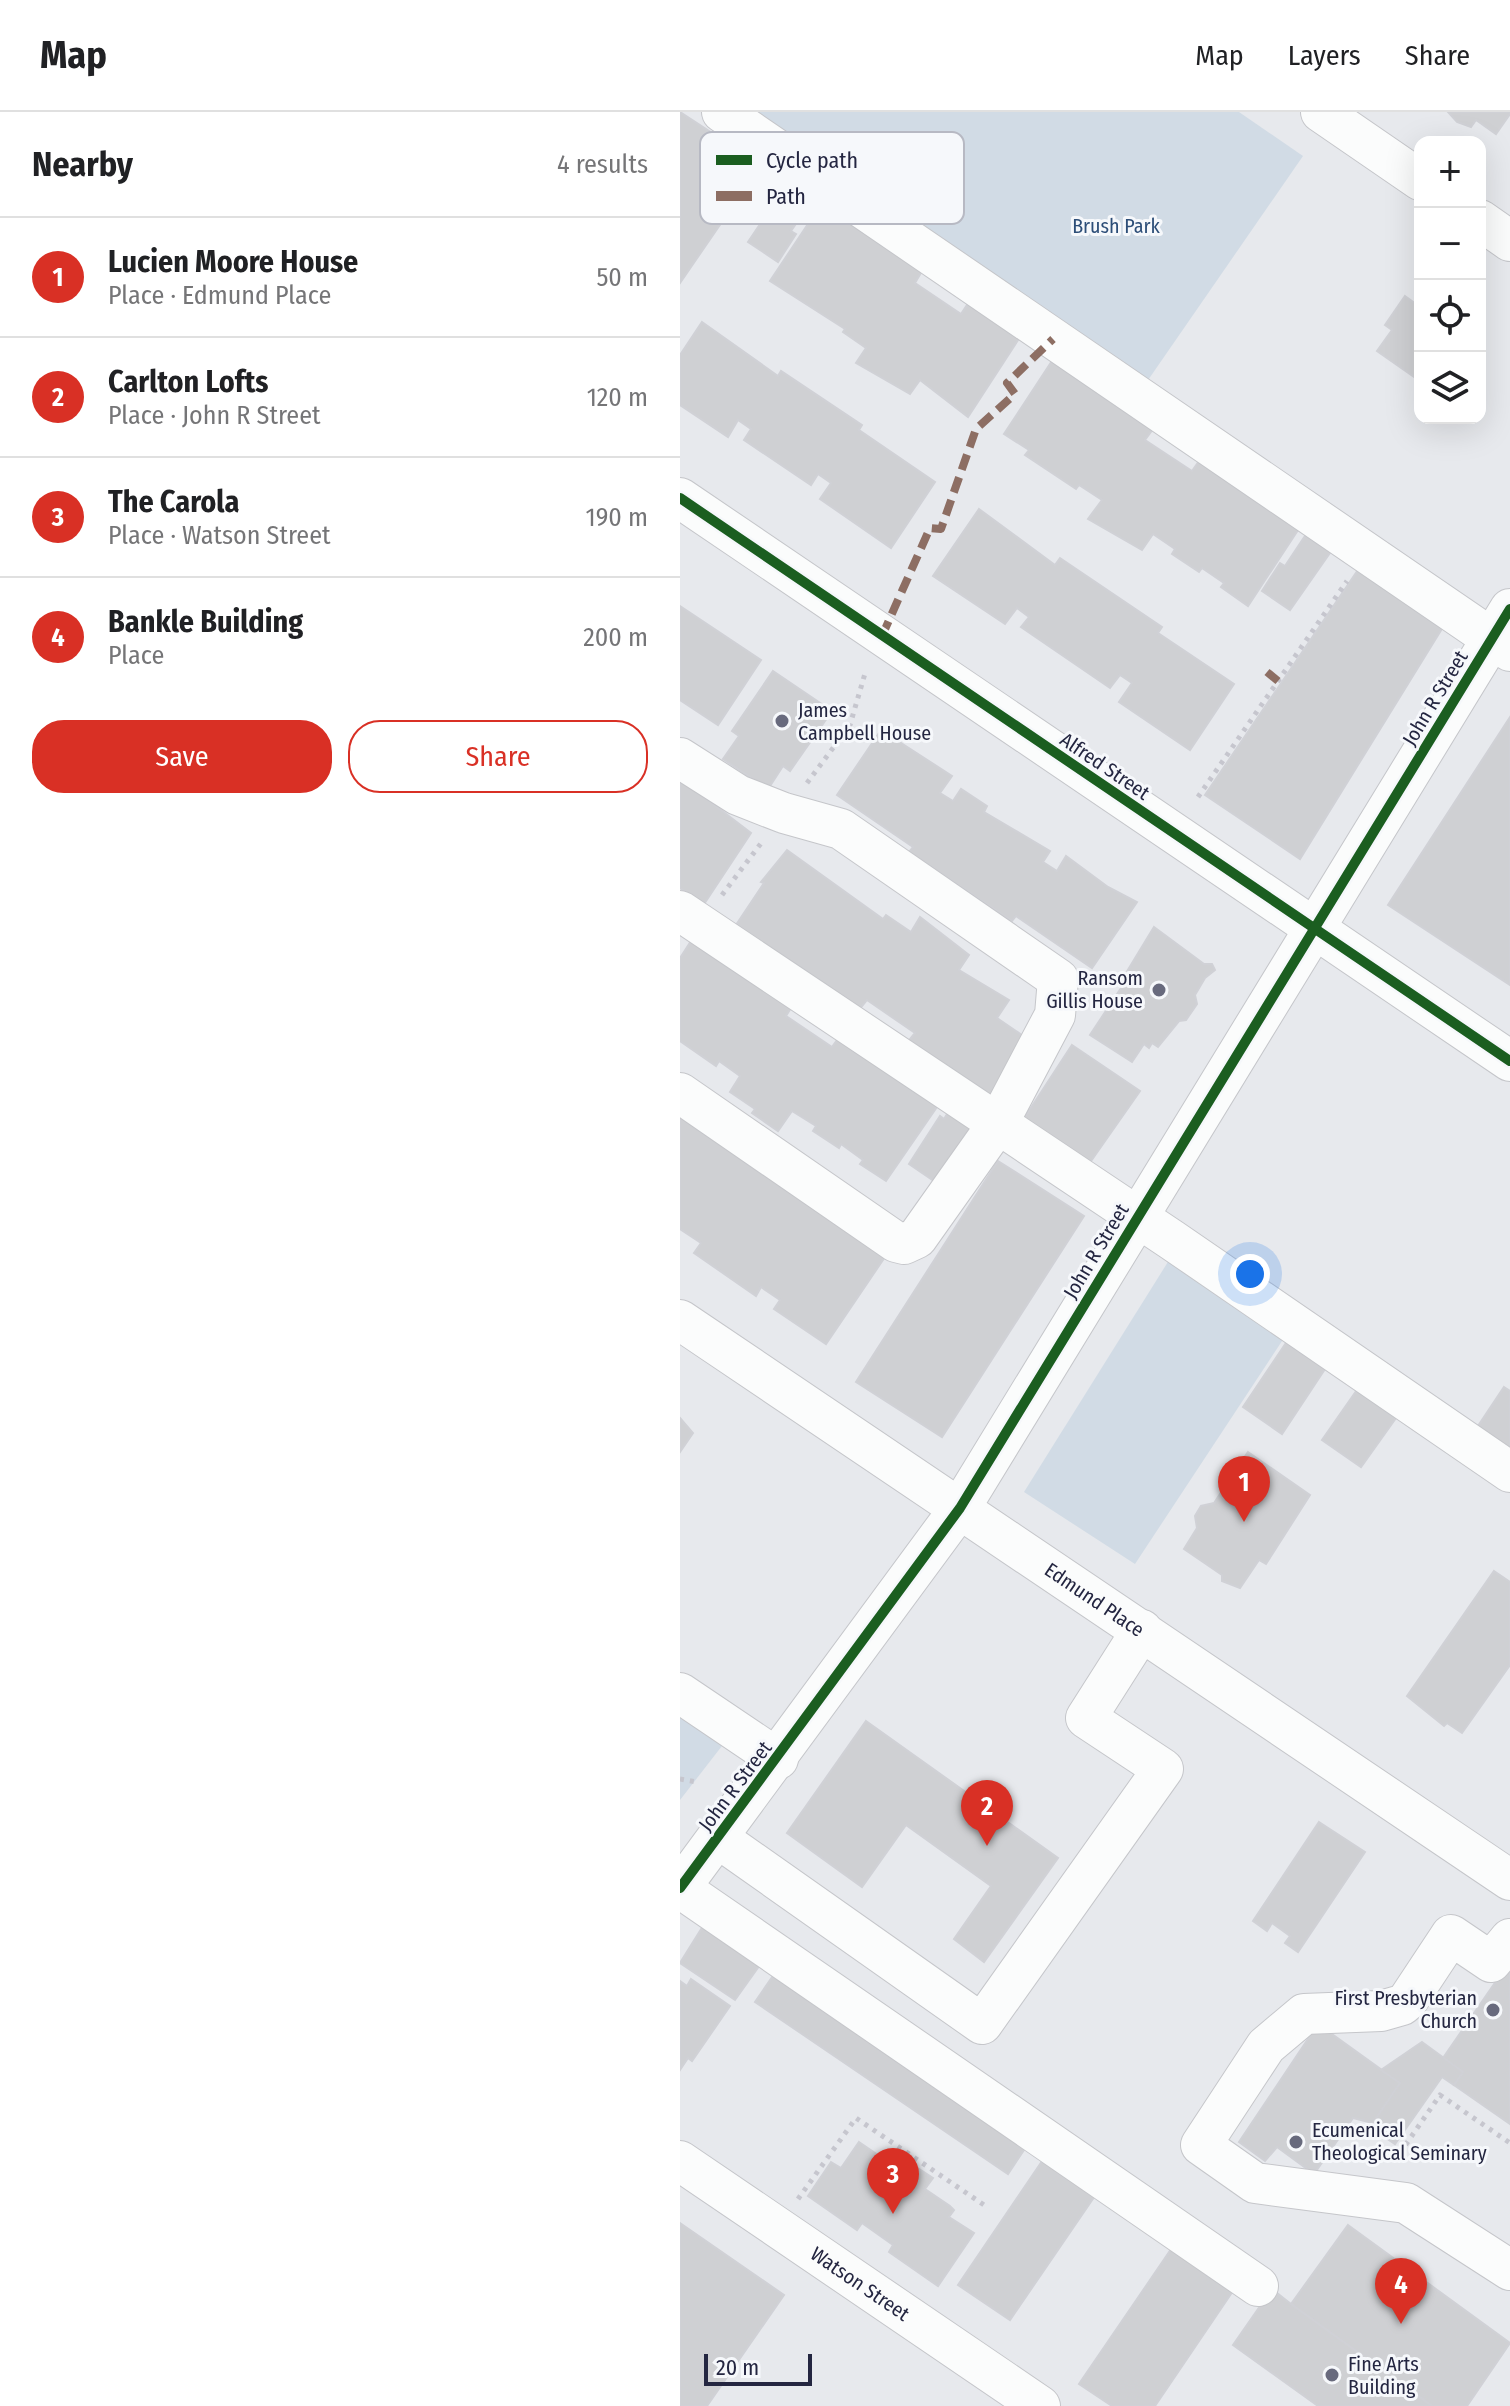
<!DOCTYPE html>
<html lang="en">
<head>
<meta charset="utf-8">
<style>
	body { margin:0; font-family:"Fira Sans Condensed",sans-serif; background:#f2f2f2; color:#202124 }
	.controls { position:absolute; right:24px; top:24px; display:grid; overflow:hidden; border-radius:16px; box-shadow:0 8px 32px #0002 }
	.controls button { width:72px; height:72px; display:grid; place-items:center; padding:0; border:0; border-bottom:2px solid #e0e0e0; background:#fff; color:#202124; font:40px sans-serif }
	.scale { position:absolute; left:24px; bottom:20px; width:108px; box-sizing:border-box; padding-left:8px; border:4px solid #242641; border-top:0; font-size:22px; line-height:28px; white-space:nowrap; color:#242641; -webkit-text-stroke:6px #f6f8fb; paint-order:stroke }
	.you { position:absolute; left:570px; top:1162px; width:28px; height:28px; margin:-20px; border:6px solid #fff; border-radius:50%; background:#1a73e8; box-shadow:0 0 0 12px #1a73e833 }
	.badge { display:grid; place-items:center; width:52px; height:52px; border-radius:50%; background:#d93025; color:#fff; font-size:26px; font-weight:700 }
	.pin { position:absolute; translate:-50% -66px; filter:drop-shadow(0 2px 4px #0008) }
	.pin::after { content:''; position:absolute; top:42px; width:28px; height:24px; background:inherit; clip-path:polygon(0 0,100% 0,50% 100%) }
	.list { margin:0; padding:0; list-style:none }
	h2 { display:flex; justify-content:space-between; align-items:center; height:104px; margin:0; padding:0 32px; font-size:34px }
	h2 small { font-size:26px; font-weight:400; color:#757577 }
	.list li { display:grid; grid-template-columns:52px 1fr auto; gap:24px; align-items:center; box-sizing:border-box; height:120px; padding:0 32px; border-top:2px solid #e0e0e0 }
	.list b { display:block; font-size:30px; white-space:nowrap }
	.list p { margin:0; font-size:26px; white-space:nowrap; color:#757577 }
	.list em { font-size:26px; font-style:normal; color:#757577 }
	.actions { display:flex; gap:16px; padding:24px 32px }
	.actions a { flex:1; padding:18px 0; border:2px solid #d93025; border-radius:32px; text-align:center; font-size:28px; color:#d93025 }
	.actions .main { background:#d93025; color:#fff }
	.icon { flex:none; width:44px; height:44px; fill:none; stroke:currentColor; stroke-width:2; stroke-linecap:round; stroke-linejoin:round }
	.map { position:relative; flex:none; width:830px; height:2294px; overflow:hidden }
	header { display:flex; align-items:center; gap:48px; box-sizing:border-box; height:112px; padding:0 40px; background:#fff; border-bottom:2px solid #e0e0e0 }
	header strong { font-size:38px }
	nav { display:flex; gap:44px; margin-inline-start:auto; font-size:28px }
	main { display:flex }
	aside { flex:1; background:#fff }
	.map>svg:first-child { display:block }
	.green { fill:#d1dbe5 }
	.building { fill:#cfd0d3; stroke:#d0d1d6; stroke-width:2 }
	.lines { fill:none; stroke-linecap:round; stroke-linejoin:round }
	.minor-casing { stroke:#c5c6ca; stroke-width:42 }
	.path { stroke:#c6c6ce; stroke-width:5; stroke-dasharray:4 6; stroke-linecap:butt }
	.minor { stroke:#fbfcfc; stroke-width:40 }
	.quiet { stroke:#8d6e63; stroke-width:8; stroke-dasharray:16 8; stroke-linecap:butt }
	.cycleway-casing { stroke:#f6f8fb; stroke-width:15 }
	.cycleway { stroke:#1b5e20; stroke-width:10 }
	.poi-dot { fill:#686a7d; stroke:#f6f8fb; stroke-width:3 }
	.labels { text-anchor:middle; stroke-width:6; stroke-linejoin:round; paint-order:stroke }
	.park-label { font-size:20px; fill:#2d4e78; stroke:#f6f8fb }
	.street-label { font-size:20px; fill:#242641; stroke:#f6f8fb }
	.poi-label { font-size:20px; fill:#242641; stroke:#f6f8fb; text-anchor:start }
	.key { fill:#f6f8fb; stroke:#b7b9c3; stroke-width:2 }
	.key-label { font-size:22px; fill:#242641 }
</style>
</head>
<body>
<header>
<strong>Map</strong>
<nav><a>Map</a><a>Layers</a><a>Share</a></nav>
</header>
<main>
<aside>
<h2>Nearby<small>4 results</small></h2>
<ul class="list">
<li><span class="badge">1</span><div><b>Lucien Moore House</b><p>Place · Edmund Place</p></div><em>50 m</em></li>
<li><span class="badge">2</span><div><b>Carlton Lofts</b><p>Place · John R Street</p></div><em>120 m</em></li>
<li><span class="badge">3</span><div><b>The Carola</b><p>Place · Watson Street</p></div><em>190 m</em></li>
<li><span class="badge">4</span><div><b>Bankle Building</b><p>Place</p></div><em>200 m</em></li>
</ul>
<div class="actions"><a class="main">Save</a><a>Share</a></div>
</aside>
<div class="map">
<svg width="830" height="2294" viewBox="0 0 830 2294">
	<rect width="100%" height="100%" fill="#e7e9ed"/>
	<g class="green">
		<polygon points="64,0 559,0 623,44 466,271"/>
		<polygon points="491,1145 604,1226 455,1452 344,1380"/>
		<polygon points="0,1599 45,1630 0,1688"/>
	</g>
	<g class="building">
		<polygon points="0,0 81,53 0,171"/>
		<polygon points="768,0 830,0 830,2 816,22 796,8 791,15 777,10"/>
		<polygon points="109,69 134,86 111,119 116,122 98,150 68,130"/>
		<polygon points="142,91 242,159 235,171 281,202 289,190 340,225 288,305 240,268 230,282 176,251 186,236 163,220 165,217 90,169"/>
		<polygon points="725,184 736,192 740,187 740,269 697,239 712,218 705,213"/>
		<polygon points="22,210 98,264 101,259 182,313 179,318 255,370 211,436 140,387 151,371 138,362 131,373 64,328 71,317 58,308 48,325 0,293 0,243"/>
		<polygon points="372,249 473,317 465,328 512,359 519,349 620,415 568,494 541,475 544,471 522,456 519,460 492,442 495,437 473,422 462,438 408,407 422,388 399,373 396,377 345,343 349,338 324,322"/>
		<polygon points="299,397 375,453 380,446 482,515 478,521 554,572 510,638 439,590 452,571 440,563 430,576 341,515 349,505 337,496 325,512 253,464"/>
		<polygon points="627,421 652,438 610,498 582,479 600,451 605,454"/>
		<polygon points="678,458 763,515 620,747 525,683"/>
		<polygon points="0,494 81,548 38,613 0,588"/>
		<polygon points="93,559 152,599 110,659 103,654 88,677 43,647 59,624 52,619"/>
		<polygon points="830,605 830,873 708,793"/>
		<polygon points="201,618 272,664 260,681 273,689 281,677 307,694 304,700 370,739 363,750 377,759 386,744 428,775 457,790 412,856 336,804 332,809 229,740 233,735 157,683"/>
		<polygon points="3,669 71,721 24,792 0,776 0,673"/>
		<polygon points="107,738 203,807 206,803 231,820 240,805 289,843 279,858 329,888 317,906 352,930 313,990 226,932 235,921 187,888 179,898 54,816 84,771 81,770"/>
		<polygon points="474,815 524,852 532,852 535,858 525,866 515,883 517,892 506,908 499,909 478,935 472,931 469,936 464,932 452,950 410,923 443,873 440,871"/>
		<polygon points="13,826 114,891 106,904 152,935 160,924 259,992 206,1069 180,1052 183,1048 161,1032 159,1036 133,1019 136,1014 112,999 98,1019 72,1001 75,997 50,980 60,964 39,949 36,954 0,929 0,846"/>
		<polygon points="392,933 460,979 409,1052 343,1008"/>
		<polygon points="269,999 293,1016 257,1071 229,1052 260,1004 264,1007"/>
		<polygon points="0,1001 207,1142 146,1232 94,1197 100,1188 81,1175 76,1184 14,1141 21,1131 0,1117"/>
		<polygon points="318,1049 404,1104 262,1325 176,1270"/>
		<polygon points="606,1231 645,1257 602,1322 563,1295"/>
		<polygon points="824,1275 830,1279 830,1340 796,1317"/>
		<polygon points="677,1278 716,1306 681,1355 642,1328"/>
		<polygon points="0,1306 13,1321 0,1340"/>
		<polygon points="568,1340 630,1383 586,1452 579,1448 560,1476 542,1469 542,1463 504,1437 517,1416 515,1404 521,1394 534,1391"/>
		<polygon points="814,1459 830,1470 830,1553 782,1621 767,1611 764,1614 727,1584"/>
		<polygon points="186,1609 378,1746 304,1850 274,1827 311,1774 226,1713 182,1775 107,1721"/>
		<polygon points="639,1710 685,1740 618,1840 605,1831 610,1824 592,1811 587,1819 573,1809"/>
		<polygon points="25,1811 82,1850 55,1888 0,1851"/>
		<polygon points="830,1849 830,2012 774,1973 783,1960 763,1946"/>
		<polygon points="95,1861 348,2032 328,2062 75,1890"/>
		<polygon points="11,1867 50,1894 12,1949 8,1946 0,1958 0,1869 7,1874"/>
		<polygon points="638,1912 720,1971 693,2011 673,2006 634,2062 597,2035 585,2049 559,2030"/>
		<polygon points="742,1930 783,1960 774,1973 762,1965 715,2032 696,2019 693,2011 720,1971 701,1958"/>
		<polygon points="179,2030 223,2060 230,2051 253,2066 245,2077 270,2094 274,2098 269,2105 294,2121 258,2174 209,2140 213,2133 182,2111 177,2118 128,2084 151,2050 161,2056"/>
		<polygon points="369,2039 421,2075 330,2208 278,2173"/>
		<polygon points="0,2111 104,2183 27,2294 0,2294"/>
		<polygon points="668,2113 830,2231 787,2294 752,2294 611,2192"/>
		<polygon points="496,2130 557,2173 475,2294 432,2294 399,2272"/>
		<polygon points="592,2177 611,2192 752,2294 638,2294 553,2233"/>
	</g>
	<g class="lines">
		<defs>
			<g id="minor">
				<polyline points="42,0 830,539"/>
				<polyline points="641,0 740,68"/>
				<polyline points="800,108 830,129"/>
				<polyline points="0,386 830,949"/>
				<polyline points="0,646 58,683 104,701 161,717 378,867 375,903 317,1013 237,1126 224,1132 216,1130 0,981"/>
				<polyline points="0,799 492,1128 830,1360"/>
				<path id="s1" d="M 0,1208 L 830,1768"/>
				<polyline points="0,1581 98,1647"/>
				<polyline points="38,1726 302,1912 483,1657 406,1606 462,1518"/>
				<polyline points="0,1776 280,1396 830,497"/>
				<polyline points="0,1776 578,2174"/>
				<polyline points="830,1827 811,1850 771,1823 728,1888 722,1893 701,1899 624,1902 586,1934 521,2033 575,2071 726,2091 830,2158"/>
				<path id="s2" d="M 0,2049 L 360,2294"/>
			</g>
		</defs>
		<use href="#minor" class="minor-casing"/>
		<g class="path">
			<polyline points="127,671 170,613 186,558"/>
			<polyline points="518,685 667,469"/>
			<polyline points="42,783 82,730"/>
			<polyline points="0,1667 17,1670"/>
			<polyline points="720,2041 760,1983 830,2031"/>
			<polyline points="118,2087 176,2006 307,2095"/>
		</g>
		<use href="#minor" class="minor"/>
		<g class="quiet">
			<polyline points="202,524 250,416 261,417 296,317 335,282 327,271 373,227"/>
			<polyline points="587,560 598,569"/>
		</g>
		<defs>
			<g id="cycleway">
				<polyline points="0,386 830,949"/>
				<polyline points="0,1776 280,1396 830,497"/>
			</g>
		</defs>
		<use href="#cycleway" class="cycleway-casing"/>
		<use href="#cycleway" class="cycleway"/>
	</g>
	<g class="poi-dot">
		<circle cx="102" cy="609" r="8"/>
		<circle cx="479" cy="878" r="8"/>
		<circle cx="813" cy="1898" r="8"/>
		<circle cx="616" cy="2030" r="8"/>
		<circle cx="652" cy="2263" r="8"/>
	</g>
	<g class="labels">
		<g class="park-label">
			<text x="436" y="121">Brush Park</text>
		</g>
		<g class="street-label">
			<text transform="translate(755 586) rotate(-59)" y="7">John R Street</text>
			<text transform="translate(425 654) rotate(34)" y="7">Alfred Street</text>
			<text transform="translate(416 1139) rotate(-59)" y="7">John R Street</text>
			<text dy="7" stroke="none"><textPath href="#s1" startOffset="500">Edmund Place</textPath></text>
			<text transform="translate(55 1674) rotate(-53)" y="7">John R Street</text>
			<text dy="7" stroke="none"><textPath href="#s2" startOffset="218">Watson Street</textPath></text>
		</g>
		<g class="poi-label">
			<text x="118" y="605">James<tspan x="118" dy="23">Campbell House</tspan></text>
			<text x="463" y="873" text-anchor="end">Ransom<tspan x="463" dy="23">Gillis House</tspan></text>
			<text x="797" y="1893" text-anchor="end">First Presbyterian<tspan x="797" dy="23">Church</tspan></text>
			<text x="632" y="2025">Ecumenical<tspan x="632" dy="23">Theological Seminary</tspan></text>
			<text x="668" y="2259">Fine Arts<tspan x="668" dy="23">Building</tspan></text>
		</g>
	</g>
	<rect x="20" y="20" width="264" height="92" rx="12" class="key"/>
	<rect x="36" y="43" width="36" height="10" fill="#1b5e20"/>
	<rect x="36" y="79" width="36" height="10" fill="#8d6e63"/>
	<g class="key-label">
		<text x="86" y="56">Cycle path</text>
		<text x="86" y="92">Path</text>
	</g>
</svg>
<div class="controls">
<button>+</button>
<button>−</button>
<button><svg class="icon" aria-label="locate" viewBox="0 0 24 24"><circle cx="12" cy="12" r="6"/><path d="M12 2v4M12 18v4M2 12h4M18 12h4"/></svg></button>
<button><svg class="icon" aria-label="layers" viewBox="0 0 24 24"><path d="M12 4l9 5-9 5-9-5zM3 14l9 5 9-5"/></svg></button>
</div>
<div class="scale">20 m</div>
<div class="you"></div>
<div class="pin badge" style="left:564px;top:1410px">1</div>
<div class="pin badge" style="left:307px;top:1734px">2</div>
<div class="pin badge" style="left:213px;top:2102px">3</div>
<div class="pin badge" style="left:721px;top:2212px">4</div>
</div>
</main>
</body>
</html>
